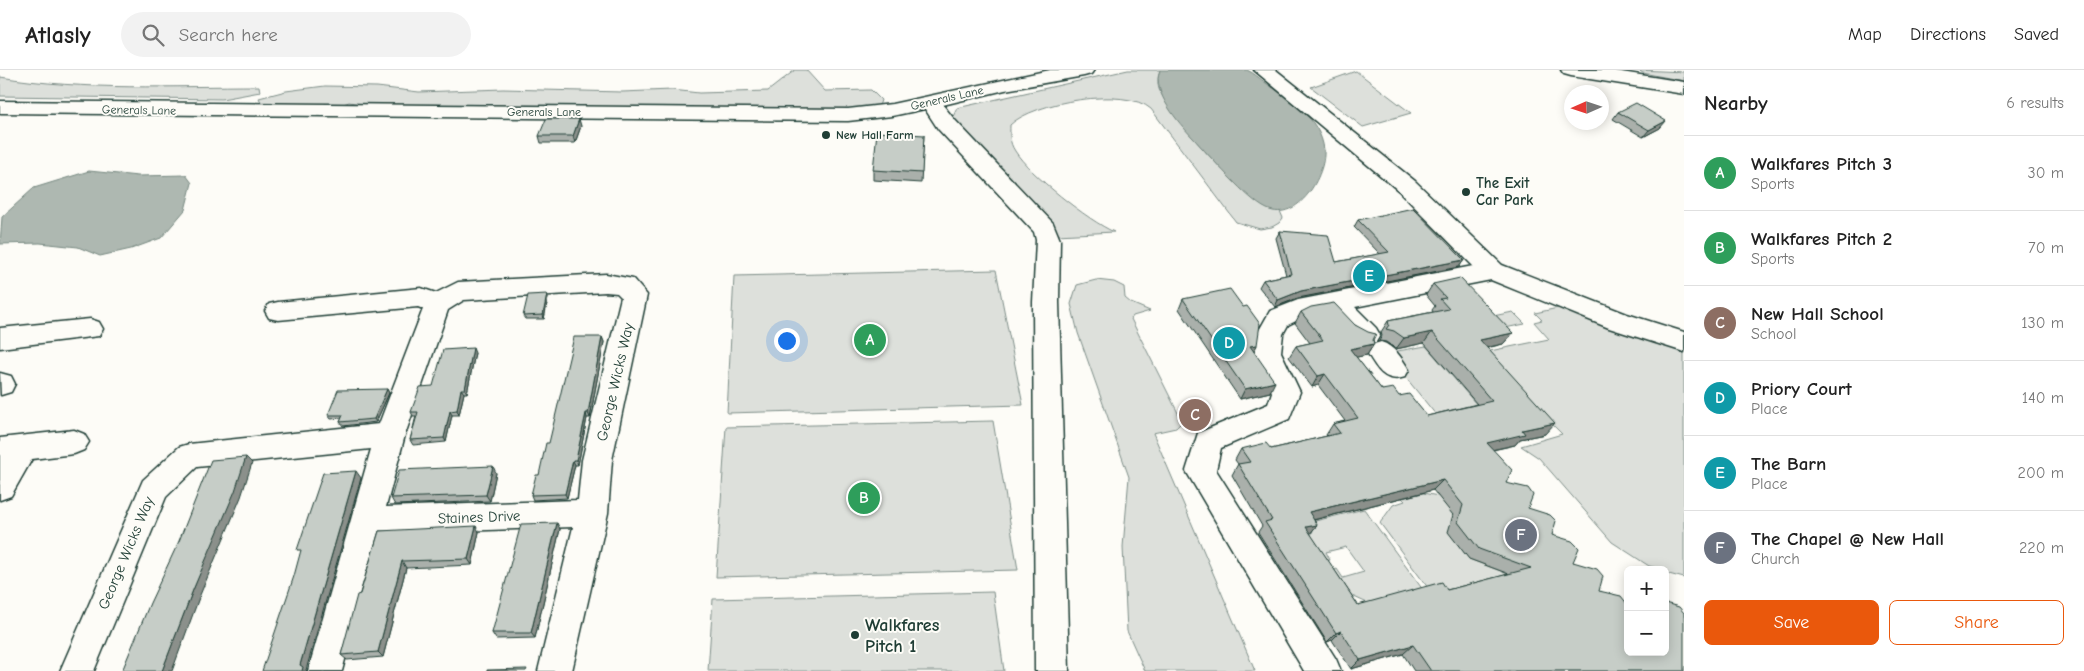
<!DOCTYPE html>
<html lang="en">
<head>
<meta charset="utf-8">
<style>
	body { margin:0; font-family:"Comic Neue",sans-serif; background:#f2f2f2; color:#222 }
	.controls { position:absolute; right:15px; bottom:15px; display:grid; overflow:hidden; border-radius:8px; box-shadow:0 2px 12px #0003 }
	.controls button { width:45px; height:45px; display:grid; place-items:center; padding:0; border:0; border-bottom:1px solid #e0e0e0; background:#fff; color:#222; font:25px sans-serif }
	.compass { position:absolute; left:1564px; top:15px; width:45px; height:45px; border-radius:50%; background:#fff; box-shadow:0 2px 12px #0003; rotate:267deg }
	.you { position:absolute; left:786px; top:270px; width:18px; height:18px; margin:-12px; border:4px solid #fff; border-radius:50%; background:#1a73e8; box-shadow:0 0 0 8px #1a73e833 }
	.badge { display:grid; place-items:center; width:32px; height:32px; border-radius:50%; background:#ea580c; color:#fff; font-size:16px; font-weight:700 }
	.pin { position:absolute; translate:-50% -50%; border:2px solid #fff; box-shadow:0 1px 5px #0006 }
	.list { margin:0; padding:0; list-style:none }
	h2 { display:flex; justify-content:space-between; align-items:center; height:65px; margin:0; padding:0 20px; font-size:21px }
	h2 small { font-size:16px; font-weight:400; color:#767676 }
	.list li { display:grid; grid-template-columns:32px 1fr auto; gap:15px; align-items:center; box-sizing:border-box; height:75px; padding:0 20px; border-top:1px solid #e0e0e0 }
	.list b { display:block; font-size:19px; white-space:nowrap }
	.list p { margin:0; font-size:16px; white-space:nowrap; color:#767676 }
	.list em { font-size:16px; font-style:normal; color:#767676 }
	.actions { display:flex; gap:10px; padding:15px 20px }
	.actions a { flex:1; padding:11px 0; border:1px solid #ea580c; border-radius:8px; text-align:center; font-size:18px; color:#ea580c }
	.actions .main { background:#ea580c; color:#fff }
	.icon { flex:none; width:28px; height:28px; fill:none; stroke:currentColor; stroke-width:2; stroke-linecap:round; stroke-linejoin:round }
	.map { position:relative; flex:none; width:1684px; height:601px; overflow:hidden }
	header { display:flex; align-items:center; gap:30px; box-sizing:border-box; height:70px; padding:0 25px; background:#fff; border-bottom:1px solid #e0e0e0 }
	header strong { font-size:24px }
	nav { display:flex; gap:28px; margin-inline-start:auto; font-size:18px }
	.search { width:350px; height:45px; background:#f2f2f2; display:flex; align-items:center; gap:12px; box-sizing:border-box; padding:0 18px; border-radius:28px; color:#767676; font-size:19px }
	main { display:flex }
	aside { flex:1; background:#fff }
	.map>svg:first-child { display:block }
	.green { fill:#dde0db; stroke:#7e8e88 }
	.water { fill:#aeb8b1; stroke:#75877f }
	.lines { fill:none; stroke-linecap:round; stroke-linejoin:round }
	.minor-casing { stroke:#1f3d34; stroke-width:3 }
	.minor { fill:#fdfcf7; fill-rule:evenodd }
	.wall { fill:#aab0ab; stroke:#1f3d34; fill-rule:evenodd }
	.shaded-wall { fill:#8b908b; stroke:#1f3d34 }
	.building { fill:#c6cdc7; stroke:#1f3d34; fill-rule:evenodd }
	.poi-dot { fill:#1f3d34; stroke:#fdfcf7; stroke-width:2 }
	.labels { text-anchor:middle; stroke-width:4; stroke-linejoin:round; paint-order:stroke }
	.far-street-label { font-size:12px; fill:#1f3d34; stroke:#fdfcf7 }
	.far-poi-label { font-size:12px; font-weight:bold; fill:#1f3d34; stroke:#fdfcf7; text-anchor:start }
	.poi-label { font-size:15px; font-weight:bold; fill:#1f3d34; stroke:#fdfcf7; text-anchor:start }
	.street-label { font-size:15px; fill:#1f3d34; stroke:#fdfcf7 }
	.near-poi-label { font-size:18px; font-weight:bold; fill:#1f3d34; stroke:#fdfcf7; text-anchor:start }
</style>
</head>
<body>
<header>
<strong>Atlasly</strong>
<div class="search"><svg class="icon" aria-label="search" viewBox="0 0 24 24"><circle cx="10" cy="10" r="6"/><path d="M15 15l6 6"/></svg>Search here</div>
<nav><a>Map</a><a>Directions</a><a>Saved</a></nav>
</header>
<main>
<div class="map">
<svg width="1684" height="601" viewBox="0 0 1684 601">
	<rect width="100%" height="100%" fill="#fdfcf7"/>
	<filter id="ink" filterUnits="userSpaceOnUse"><feTurbulence type="fractalNoise" baseFrequency=".02" numOctaves="2"/><feDisplacementMap in="SourceGraphic" scale="10" xChannelSelector="R" yChannelSelector="G"/><feConvolveMatrix kernelMatrix="1 2 1 2 8 2 1 2 1" color-interpolation-filters="sRGB"/></filter>
	<g filter="url(#ink)">
		<g class="green">
			<polygon points="795,0 806,0 825,21 871,20 881,30 879,36 854,41 386,38 349,32 324,40 263,36 259,28 286,21 325,16 377,17 419,22 503,19 622,22 672,20 699,23 768,21"/>
			<path d="M 1128,0 L 1160,0 C 1158,6 1157,12 1159,19 C 1169,45 1253,142 1280,141 L 1283,148 L 1279,153 L 1272,157 L 1260,159 L 1236,152 L 1151,39 C 1125,16 1033,32 1010,55 C 1010,65 1009,72 1015,81 C 1029,104 1089,151 1114,162 L 1057,165 L 952,49 L 957,38 Z"/>
			<polygon points="1638,0 1684,2 1684,11 1643,3"/>
			<polygon points="1356,1 1411,43 1363,57 1311,17"/>
			<path d="M 0,7 C 85,21 173,16 259,16 L 260,22 L 222,29 L 0,26 Z"/>
			<polygon points="996,200 1023,335 727,343 734,206"/>
			<polygon points="1096,210 1114,212 1124,217 1125,228 1131,233 1150,241 1133,246 1131,249 1181,349 1180,354 1176,358 1153,363 1255,601 1145,601 1127,561 1123,477 1129,407 1078,263 1071,234 1077,215"/>
			<polygon points="1554,234 1684,276 1684,508 1665,503 1665,500 1649,496 1612,472 1539,388 1521,376 1562,364 1480,283 1549,269 1534,252 1542,250 1535,243 1558,238"/>
			<polygon points="1513,242 1525,254 1469,265 1468,251"/>
			<polygon points="1426,276 1483,342 1441,351 1386,283"/>
			<polygon points="993,351 1018,500 716,507 726,357"/>
			<polygon points="1423,423 1438,426 1454,442 1449,462 1469,489 1506,503 1512,510 1437,530 1380,453 1393,435 1405,431 1402,428"/>
			<polygon points="1364,439 1426,524 1376,537 1341,521 1329,502 1337,499 1343,508 1364,502 1346,477 1326,482 1330,490 1322,492 1309,474 1315,451"/>
			<polygon points="993,522 1004,601 708,601 713,529"/>
		</g>
		<g class="water">
			<path d="M 1160,0 C 1182,0 1203,0 1225,0 C 1231,0 1241,0 1247,0 C 1254,3 1260,9 1266,13 C 1289,29 1321,49 1324,80 C 1326,105 1298,153 1267,139 C 1247,130 1210,86 1193,68 C 1179,53 1151,22 1160,0 Z"/>
			<polygon points="89,101 138,106 186,105 192,113 185,140 161,168 131,179 100,186 78,177 40,173 0,174 2,147 34,118"/>
		</g>
		<g class="lines">
			<defs>
				<g id="minor">
					<polygon points="1050,0 1094,0 1091,4 1084,6 1005,20 943,35 954,49 1053,153 1060,170 1059,232 1069,601 1035,601 1033,232 1036,170 1034,162 938,59 925,39 892,46 848,51 0,43 0,31 848,39 892,34"/>
					<path d="M 1254,0 L 1276,0 L 1415,111 L 1502,195 L 1627,244 L 1684,262 L 1684,282 L 1609,258 L 1491,210 L 1355,237 L 1376,258 L 1380,265 L 1376,272 C 1355,278 1342,256 1328,242 L 1304,247 L 1288,255 L 1283,264 L 1281,282 L 1300,322 L 1289,349 L 1221,378 L 1216,400 L 1336,589 L 1341,601 L 1304,601 L 1186,401 L 1198,363 L 1268,334 L 1272,322 L 1253,282 L 1257,264 L 1270,241 L 1298,230 L 1473,196 L 1399,121 Z"/>
					<polygon points="1561,0 1609,0 1684,12 1684,24 1571,6 1564,4"/>
					<path d="M 606,204 L 633,209 L 647,225 L 612,390 L 608,443 L 572,601 L 538,601 L 573,457 L 378,464 L 342,601 L 308,601 L 371,379 L 197,397 L 166,427 L 94,601 L 60,601 L 143,410 L 179,377 L 189,374 L 379,354 L 423,239 L 418,237 L 278,250 L 269,248 L 265,241 L 269,234 L 278,232 L 421,218 L 436,223 L 458,212 ZM 606,222 L 617,223 L 621,227 L 582,390 L 578,430 L 386,437 L 405,365 L 448,240 L 464,230 Z"/>
					<polygon points="90,249 99,252 103,259 99,266 0,278 0,258"/>
					<path d="M 1381,272 C 1394,276 1402,288 1409,300 L 1405,307 C 1385,314 1376,298 1367,282 L 1371,275 Z"/>
					<polygon points="0,303 11,306 15,314 11,322 1,325"/>
					<polygon points="74,360 84,364 89,372 84,380 74,384 32,389 11,426 0,430 0,368"/>
				</g>
			</defs>
			<use href="#minor" class="minor-casing"/>
			<use href="#minor" class="minor"/>
		</g>
		<g class="wall">
			<polygon points="1618,42 1660,58 1643,67 1613,49"/>
			<polygon points="581,56 575,73 541,73 539,66"/>
			<polygon points="924,65 921,113 873,110 873,100"/>
			<polygon points="1358,150 1464,190 1459,197 1298,228 1275,237 1259,217 1263,210 1286,205 1276,168 1280,161 1336,192 1380,184 1354,157"/>
			<path d="M 1433,214 L 1513,263 L 1503,274 L 1487,278 L 1545,364 L 1520,369 L 1515,375 L 1493,380 L 1506,413 L 1528,438 L 1552,465 L 1573,492 L 1599,521 L 1684,601 L 1414,601 L 1403,584 L 1351,599 L 1332,570 L 1327,572 L 1258,462 L 1262,456 L 1232,405 L 1238,394 L 1235,390 L 1241,379 L 1271,379 L 1327,366 L 1326,365 L 1333,354 L 1345,351 L 1318,315 L 1312,317 L 1289,287 L 1296,276 L 1310,273 L 1295,253 L 1301,242 L 1355,255 L 1373,270 L 1374,274 L 1367,285 L 1356,287 L 1382,320 L 1399,326 L 1427,346 L 1477,334 L 1424,273 L 1396,279 L 1386,272 L 1379,271 L 1382,266 L 1381,262 L 1388,251 L 1433,242 L 1432,240 L 1435,236 L 1426,225 ZM 1433,420 L 1453,445 L 1448,462 L 1469,489 L 1509,504 L 1447,520 L 1358,535 L 1310,464 L 1317,455 L 1314,450 Z"/>
			<polygon points="548,228 544,249 525,249 523,246"/>
			<polygon points="1183,229 1257,275 1254,281 1270,322 1240,329 1179,239"/>
			<polygon points="602,267 604,272 590,348 587,348 578,395 575,395 567,428 533,430 531,425 539,405"/>
			<polygon points="475,283 467,323 464,323 459,345 452,345 446,372 413,375 410,370 416,346 413,346 411,342 433,316"/>
			<polygon points="387,319 389,323 376,352 343,356 340,352 342,348 331,349 328,345"/>
			<polygon points="496,403 490,431 395,435 391,428"/>
			<polygon points="560,459 535,568 496,569 492,563"/>
			<polygon points="379,461 479,462 472,495 406,498 383,587 347,590 341,585"/>
		</g>
		<g class="shaded-wall">
			<polygon points="579,49 581,56 575,73 573,66"/>
			<polygon points="1666,51 1660,58 1643,67 1649,60"/>
			<polygon points="1464,190 1459,197 1298,228 1275,237 1278,230 1301,221"/>
			<polygon points="547,224 548,228 544,249 543,245"/>
			<polygon points="1432,262 1424,273 1396,279 1404,268"/>
			<polygon points="1513,263 1503,274 1471,281 1480,270"/>
			<polygon points="602,267 604,272 590,348 588,343"/>
			<polygon points="1374,274 1367,285 1343,290 1350,279"/>
			<polygon points="1257,275 1252,285 1250,276"/>
			<polygon points="473,278 475,283 467,323 465,319"/>
			<polygon points="1325,304 1318,315 1312,317 1318,306"/>
			<polygon points="1275,312 1270,322 1240,329 1245,319"/>
			<polygon points="387,319 389,323 376,352 374,349"/>
			<polygon points="461,319 464,323 459,345 457,340"/>
			<polygon points="450,341 452,345 446,372 444,368"/>
			<polygon points="586,343 587,348 578,395 576,390"/>
			<polygon points="1555,353 1545,364 1520,369 1515,375 1477,383 1487,373 1522,360"/>
			<polygon points="246,387 252,393 241,427 200,525 172,601 162,601 193,520"/>
			<polygon points="573,390 575,395 567,428 565,424"/>
			<polygon points="493,396 496,403 490,431 486,425"/>
			<polygon points="356,401 361,408 306,600 307,601 302,601 300,595"/>
			<polygon points="1443,410 1433,420 1301,453 1309,442"/>
			<polygon points="557,453 560,459 535,568 531,563"/>
			<polygon points="1317,455 1309,465 1306,457"/>
			<polygon points="476,456 479,462 472,495 468,489"/>
			<polygon points="402,491 406,498 383,587 378,582"/>
			<polygon points="1341,561 1332,570 1327,572 1336,563"/>
			<polygon points="1413,575 1403,584 1351,599 1360,590"/>
		</g>
		<g class="building">
			<polygon points="1636,33 1666,51 1649,60 1618,42"/>
			<polygon points="546,49 579,49 573,66 539,66"/>
			<polygon points="877,62 924,65 922,103 873,100"/>
			<polygon points="1413,138 1464,190 1301,221 1278,230 1263,210 1291,204 1280,161 1328,165 1336,192 1389,182 1358,150"/>
			<path d="M 1460,208 L 1513,263 L 1480,270 L 1555,353 L 1522,360 L 1525,364 L 1487,373 L 1512,400 L 1506,413 L 1528,418 L 1533,425 L 1528,438 L 1550,445 L 1556,451 L 1552,465 L 1572,471 L 1579,478 L 1573,492 L 1597,499 L 1603,506 L 1599,521 L 1621,526 L 1628,535 L 1628,582 L 1665,582 L 1665,533 L 1679,537 L 1684,543 L 1684,601 L 1431,601 L 1413,575 L 1360,590 L 1341,561 L 1336,563 L 1265,452 L 1272,450 L 1238,394 L 1250,392 L 1241,379 L 1266,373 L 1271,379 L 1340,363 L 1333,354 L 1358,348 L 1325,304 L 1318,306 L 1296,276 L 1323,270 L 1301,242 L 1311,237 L 1334,233 L 1355,255 L 1368,262 L 1376,264 L 1373,270 L 1374,274 L 1350,279 L 1382,320 L 1393,318 L 1399,326 L 1409,324 L 1427,346 L 1492,331 L 1432,262 L 1404,268 L 1394,261 L 1386,259 L 1389,255 L 1388,251 L 1449,239 L 1440,229 L 1446,228 L 1433,214 ZM 1443,410 L 1463,435 L 1458,452 L 1479,479 L 1531,498 L 1447,520 L 1442,512 L 1358,535 L 1306,457 L 1317,455 L 1309,442 Z"/>
			<polygon points="1230,219 1243,237 1247,236 1260,254 1257,275 1250,276 1275,312 1245,319 1183,229"/>
			<polygon points="547,224 543,245 523,246 528,225"/>
			<polygon points="574,267 602,267 588,343 586,343 576,390 573,390 565,424 531,425 536,405 539,405 546,373 549,373"/>
			<polygon points="473,278 465,319 461,319 457,340 450,341 444,368 410,370 418,342 411,342 420,317 433,316 443,280"/>
			<polygon points="387,319 374,349 340,352 343,345 328,345 338,320"/>
			<polygon points="246,387 235,421 193,520 162,601 122,601 150,533 179,471 211,390"/>
			<polygon points="493,396 486,425 391,428 399,400"/>
			<polygon points="356,401 300,595 303,597 302,601 262,601 294,506 301,480 297,480 323,403"/>
			<polygon points="557,453 531,563 492,563 521,454"/>
			<polygon points="476,456 468,489 402,491 378,582 341,585 357,525 360,524 379,461"/>
			<polygon points="527,599 526,601 487,601 487,600"/>
		</g>
	</g>
	<g class="poi-dot">
		<circle cx="826" cy="65" r="5"/>
		<circle cx="1466" cy="122" r="5"/>
		<circle cx="855" cy="565" r="5"/>
	</g>
	<g class="labels">
		<g class="far-street-label">
			<text transform="translate(947 28) rotate(-13)" y="4">Generals Lane</text>
			<text transform="translate(139 40) rotate(1)" y="4">Generals Lane</text>
			<text x="544" y="46">Generals Lane</text>
		</g>
		<g class="far-poi-label">
			<text x="836" y="69">New Hall Farm</text>
		</g>
		<g class="poi-label">
			<text x="1476" y="118">The Exit<tspan x="1476" dy="17">Car Park</tspan></text>
		</g>
		<g class="street-label">
			<text transform="translate(615 312) rotate(-77)" y="5">George Wicks Way</text>
			<text transform="translate(479 447) rotate(-2)" y="5">Staines Drive</text>
			<text transform="translate(126 483) rotate(-67)" y="5">George Wicks Way</text>
		</g>
		<g class="near-poi-label">
			<text x="865" y="561">Walkfares<tspan x="865" dy="21">Pitch 1</tspan></text>
		</g>
	</g>
</svg>
<div class="controls">
<button>+</button>
<button>−</button>
</div>
<svg class="compass" viewBox="-18 -18 36 36"><path d="M0-13l5 13h-10z" fill="#e53935"/><path d="M0 13l5-13h-10z" fill="#767676"/></svg>
<div class="you"></div>
<div class="pin badge" style="left:870px;top:270px;background:#2e9e5b">A</div>
<div class="pin badge" style="left:864px;top:428px;background:#2e9e5b">B</div>
<div class="pin badge" style="left:1195px;top:345px;background:#8d6e63">C</div>
<div class="pin badge" style="left:1229px;top:273px;background:#0f9aa8">D</div>
<div class="pin badge" style="left:1369px;top:206px;background:#0f9aa8">E</div>
<div class="pin badge" style="left:1521px;top:465px;background:#6b7280">F</div>
</div>
<aside>
<h2>Nearby<small>6 results</small></h2>
<ul class="list">
<li><span class="badge" style="background:#2e9e5b">A</span><div><b>Walkfares Pitch 3</b><p>Sports</p></div><em>30 m</em></li>
<li><span class="badge" style="background:#2e9e5b">B</span><div><b>Walkfares Pitch 2</b><p>Sports</p></div><em>70 m</em></li>
<li><span class="badge" style="background:#8d6e63">C</span><div><b>New Hall School</b><p>School</p></div><em>130 m</em></li>
<li><span class="badge" style="background:#0f9aa8">D</span><div><b>Priory Court</b><p>Place</p></div><em>140 m</em></li>
<li><span class="badge" style="background:#0f9aa8">E</span><div><b>The Barn</b><p>Place</p></div><em>200 m</em></li>
<li><span class="badge" style="background:#6b7280">F</span><div><b>The Chapel @ New Hall</b><p>Church</p></div><em>220 m</em></li>
</ul>
<div class="actions"><a class="main">Save</a><a>Share</a></div>
</aside>
</main>
</body>
</html>
